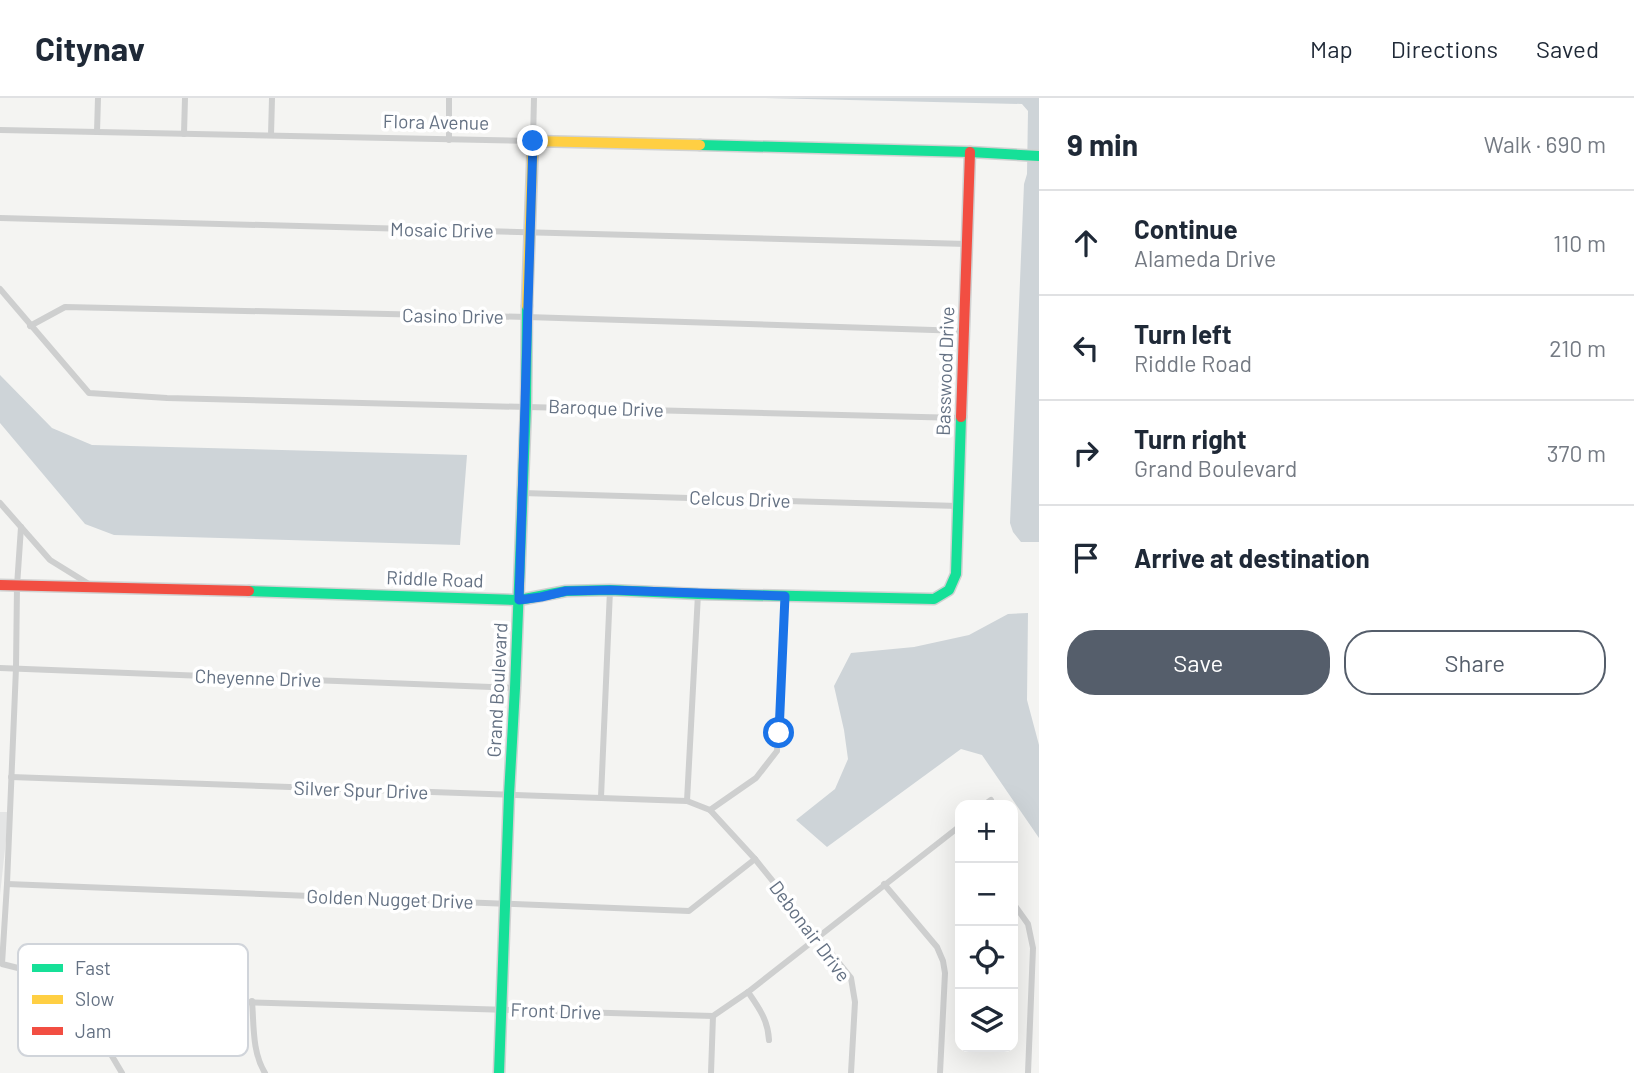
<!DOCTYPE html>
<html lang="en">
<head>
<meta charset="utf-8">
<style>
	body { margin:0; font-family:Barlow,sans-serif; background:#f6f6f7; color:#1f2937 }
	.controls { position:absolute; right:21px; bottom:21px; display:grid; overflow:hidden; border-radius:14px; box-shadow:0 7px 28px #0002 }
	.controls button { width:63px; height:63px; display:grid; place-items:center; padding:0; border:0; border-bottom:2px solid #e0e1e3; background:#fff; color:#1f2937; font:35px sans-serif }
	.stop { position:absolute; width:21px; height:21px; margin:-16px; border:5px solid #1a73e8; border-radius:50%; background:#fff }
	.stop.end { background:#1a73e8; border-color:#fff; box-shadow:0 2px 7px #0008 }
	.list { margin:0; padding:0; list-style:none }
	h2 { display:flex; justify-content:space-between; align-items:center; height:91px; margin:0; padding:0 28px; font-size:30px }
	h2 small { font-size:23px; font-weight:400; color:#747a83 }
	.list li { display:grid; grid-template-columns:46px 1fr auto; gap:21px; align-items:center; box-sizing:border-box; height:105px; padding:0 28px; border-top:2px solid #e0e1e3 }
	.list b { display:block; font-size:26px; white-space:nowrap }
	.list p { margin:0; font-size:23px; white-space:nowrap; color:#747a83 }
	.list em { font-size:23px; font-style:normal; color:#747a83 }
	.actions { display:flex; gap:14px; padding:21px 28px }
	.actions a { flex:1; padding:16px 0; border:2px solid #555e6b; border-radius:28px; text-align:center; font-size:24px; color:#555e6b }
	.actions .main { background:#555e6b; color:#fff }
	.icon { flex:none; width:38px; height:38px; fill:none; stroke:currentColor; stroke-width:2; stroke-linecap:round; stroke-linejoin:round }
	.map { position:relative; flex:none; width:1039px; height:975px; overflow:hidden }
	header { display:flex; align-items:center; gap:42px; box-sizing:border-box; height:98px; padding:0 35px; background:#fff; border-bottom:2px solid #e0e1e3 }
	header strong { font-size:33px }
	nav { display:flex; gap:38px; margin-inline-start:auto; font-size:24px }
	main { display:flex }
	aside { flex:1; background:#fff }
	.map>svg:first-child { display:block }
	.built { fill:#e4e5e5 }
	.water { fill:#ced4d8 }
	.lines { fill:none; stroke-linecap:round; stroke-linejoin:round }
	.fast-casing { stroke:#d0d1d1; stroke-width:13 }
	.slow-casing { stroke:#d0d1d1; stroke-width:13 }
	.jam-casing { stroke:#d0d1d1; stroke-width:13 }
	.street { stroke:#cecfcf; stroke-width:6 }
	.fast { stroke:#16e098; stroke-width:10 }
	.slow { stroke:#ffcf43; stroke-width:10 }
	.jam { stroke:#f24e42; stroke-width:10 }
	.route { stroke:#1a73e8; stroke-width:9 }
	.labels { text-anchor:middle; stroke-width:7; stroke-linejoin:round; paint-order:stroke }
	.street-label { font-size:19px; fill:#647183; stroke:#fff }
	.key { fill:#fff; stroke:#d0d4da; stroke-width:2 }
	.key-label { font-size:19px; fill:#647183 }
</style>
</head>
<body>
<header>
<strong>Citynav</strong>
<nav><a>Map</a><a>Directions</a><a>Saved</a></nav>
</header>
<main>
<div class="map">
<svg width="1039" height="975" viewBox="0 0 1039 975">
	<rect width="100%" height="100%" fill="#f4f4f2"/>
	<polygon class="built" points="0,714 9,714 0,797"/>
	<g class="water">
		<polygon points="765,0 1039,0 1039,444 1021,444 1013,434 1010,425 1024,86 1027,76 1028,13 1022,6"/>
		<polygon points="0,277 52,330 92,347 467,357 460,447 114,437 85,426 0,325"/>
		<polygon points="1028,515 1027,602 1039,647 1039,740 982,657 961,651 827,749 796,722 835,691 848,661 844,632 834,588 851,555 914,549 969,537 1008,516"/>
	</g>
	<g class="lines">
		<defs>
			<g id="fast">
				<polyline points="700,47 970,54 1039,58"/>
				<polyline points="249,493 519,502 566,493 610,492 698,496 934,501 949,492 956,476 961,319"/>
				<polyline points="499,975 509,697 515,590 526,308 527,208"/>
			</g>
			<polyline id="slow" points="527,208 533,43 700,47"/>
			<g id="jam">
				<polyline points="961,319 970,54"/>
				<polyline points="0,487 249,493"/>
			</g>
		</defs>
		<use href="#fast" class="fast-casing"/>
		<use href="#slow" class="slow-casing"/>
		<use href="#jam" class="jam-casing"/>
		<g class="street">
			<polyline points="0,32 533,43 534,0"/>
			<polyline points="97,34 98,0"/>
			<polyline points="184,36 185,0"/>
			<polyline points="271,37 272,0"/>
			<polyline points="449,42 449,0"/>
			<polyline points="0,120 967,146"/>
			<polyline points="0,191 89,295 167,300 961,320"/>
			<polyline points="30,228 65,209 527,219 964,233"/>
			<polyline points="522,395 958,408"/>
			<polyline points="0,405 50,462 92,488"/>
			<polyline points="21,429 17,488 16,570 7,786 2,866 46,877 64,886 93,926 122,975"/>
			<polyline points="0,570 515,590"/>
			<polyline points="11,679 687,703 710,712 755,761 851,880 855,904 851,975"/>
			<polyline points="601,699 610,492"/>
			<polyline points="687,703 698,496"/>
			<polyline points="984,707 991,702"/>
			<polyline points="710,712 756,680 777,653 785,498"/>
			<polyline points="7,786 689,813 755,761"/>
			<polyline points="884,786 937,849 943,863 945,875 940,975"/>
			<polyline points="1013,805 1028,826 1033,850 1028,975"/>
			<path d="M 748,894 C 759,910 768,922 769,942"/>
			<path d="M 252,903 C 254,927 252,954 265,975"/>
			<polyline points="93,926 120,908 140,901 713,918 748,894 960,728"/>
			<polyline points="711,975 713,918"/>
		</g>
		<use href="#fast" class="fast"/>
		<use href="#slow" class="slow"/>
		<use href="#jam" class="jam"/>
	</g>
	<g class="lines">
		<polyline class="route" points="533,43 519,502 541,499 566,493 610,492 785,498 779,635"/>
	</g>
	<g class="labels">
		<g class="street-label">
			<text transform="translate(436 24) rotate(1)" y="7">Flora Avenue</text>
			<text transform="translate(442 132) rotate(1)" y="7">Mosaic Drive</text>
			<text transform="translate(453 218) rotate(1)" y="7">Casino Drive</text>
			<text transform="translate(945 273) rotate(-88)" y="7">Basswood Drive</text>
			<text transform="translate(606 310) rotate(2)" y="7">Baroque Drive</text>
			<text transform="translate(740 401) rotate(2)" y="7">Celcus Drive</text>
			<text transform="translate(435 481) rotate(2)" y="7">Riddle Road</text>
			<text transform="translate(258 580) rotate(2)" y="7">Cheyenne Drive</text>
			<text transform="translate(497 592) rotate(-87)" y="7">Grand Boulevard</text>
			<text transform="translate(361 692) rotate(2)" y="7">Silver Spur Drive</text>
			<text transform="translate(390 801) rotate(2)" y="7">Golden Nugget Drive</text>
			<text transform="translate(810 833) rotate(53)" y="7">Debonair Drive</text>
			<text transform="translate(556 913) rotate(2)" y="7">Front Drive</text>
		</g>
	</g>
	<rect x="18" y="846" width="230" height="112" rx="10" class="key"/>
	<rect x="32" y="866" width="31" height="8" fill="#16e098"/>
	<rect x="32" y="897" width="31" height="9" fill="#ffcf43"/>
	<rect x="32" y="929" width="31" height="8" fill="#f24e42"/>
	<g class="key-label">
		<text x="75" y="877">Fast</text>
		<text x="75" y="908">Slow</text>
		<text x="75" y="940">Jam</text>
	</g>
</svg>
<div class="controls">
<button>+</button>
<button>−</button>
<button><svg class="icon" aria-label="locate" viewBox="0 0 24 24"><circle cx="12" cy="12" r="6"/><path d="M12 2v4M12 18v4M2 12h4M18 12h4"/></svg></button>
<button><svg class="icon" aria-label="layers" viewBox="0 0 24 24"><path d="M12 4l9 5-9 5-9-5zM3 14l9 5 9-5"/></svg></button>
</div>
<div class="stop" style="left:779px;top:635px"></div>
<div class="stop end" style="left:533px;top:43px"></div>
</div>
<aside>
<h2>9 min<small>Walk · 690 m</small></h2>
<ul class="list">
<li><svg class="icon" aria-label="ahead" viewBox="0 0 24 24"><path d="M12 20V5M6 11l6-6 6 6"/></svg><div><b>Continue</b><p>Alameda Drive</p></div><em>110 m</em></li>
<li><svg class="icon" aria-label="left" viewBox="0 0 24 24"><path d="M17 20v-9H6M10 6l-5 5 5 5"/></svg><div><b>Turn left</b><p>Riddle Road</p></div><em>210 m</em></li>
<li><svg class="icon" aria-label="right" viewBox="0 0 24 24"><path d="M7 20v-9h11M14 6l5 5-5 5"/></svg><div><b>Turn right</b><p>Grand Boulevard</p></div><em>370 m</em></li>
<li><svg class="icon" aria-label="arrive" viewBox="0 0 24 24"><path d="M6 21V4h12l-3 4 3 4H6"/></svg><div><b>Arrive at destination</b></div></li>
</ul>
<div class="actions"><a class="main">Save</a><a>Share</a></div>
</aside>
</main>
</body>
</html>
